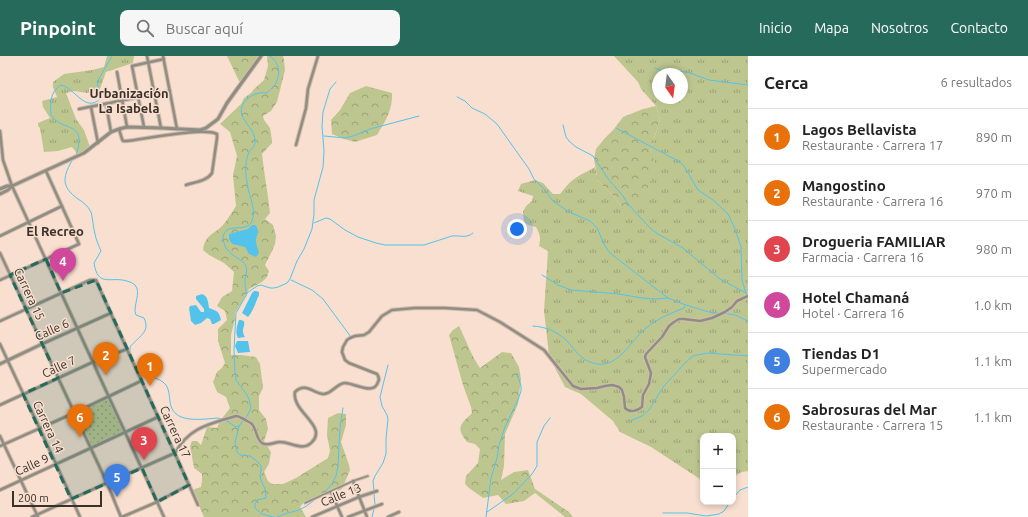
<!DOCTYPE html>
<html lang="es">
<head>
<meta charset="utf-8">
<style>
	body { margin:0; font-family:Ubuntu,sans-serif; background:#f6f6f6; color:#222 }
	.controls { position:absolute; right:12px; bottom:12px; display:grid; overflow:hidden; border-radius:8px; box-shadow:0 2px 6px #0003 }
	.controls button { width:36px; height:36px; display:grid; place-items:center; padding:0; border:0; border-bottom:1px solid #e0e0e0; background:#fff; color:#222; font:20px sans-serif }
	.compass { position:absolute; left:652px; top:12px; width:36px; height:36px; border-radius:50%; background:#fff; box-shadow:0 2px 6px #0003; rotate:166deg }
	.scale { position:absolute; left:12px; bottom:10px; width:90px; box-sizing:border-box; padding-left:4px; border:2px solid #3a312a; border-top:0; font-size:11px; line-height:14px; white-space:nowrap; color:#3a312a; -webkit-text-stroke:3px #f9dfcf; paint-order:stroke }
	.you { position:absolute; left:517px; top:173px; width:14px; height:14px; margin:-10px; border:3px solid #fff; border-radius:50%; background:#1a73e8; box-shadow:0 0 0 6px #1a73e833 }
	.badge { display:grid; place-items:center; width:26px; height:26px; border-radius:50%; background:#266a5c; color:#fff; font-size:13px; font-weight:700 }
	.pin { position:absolute; translate:-50% -33px; filter:drop-shadow(0 1px 2px #0008) }
	.pin::after { content:''; position:absolute; top:21px; width:14px; height:12px; background:inherit; clip-path:polygon(0 0,100% 0,50% 100%) }
	.list { margin:0; padding:0; list-style:none }
	h2 { display:flex; justify-content:space-between; align-items:center; height:52px; margin:0; padding:0 16px; font-size:17px }
	h2 small { font-size:13px; font-weight:400; color:#767676 }
	.list li { display:grid; grid-template-columns:26px 1fr auto; gap:12px; align-items:center; box-sizing:border-box; height:56px; padding:0 16px; border-top:1px solid #e0e0e0 }
	.list b { display:block; font-size:15px; white-space:nowrap }
	.list p { margin:0; font-size:13px; white-space:nowrap; color:#767676 }
	.list em { font-size:13px; font-style:normal; color:#767676 }
	.icon { flex:none; width:22px; height:22px; fill:none; stroke:currentColor; stroke-width:2; stroke-linecap:round; stroke-linejoin:round }
	.map { position:relative; flex:none; width:748px; height:461px; overflow:hidden }
	header { display:flex; align-items:center; gap:24px; box-sizing:border-box; height:56px; padding:0 20px; background:#266a5c; color:#fff }
	header strong { font-size:19px }
	nav { display:flex; gap:22px; margin-inline-start:auto; font-size:14px }
	.search { width:280px; height:36px; background:#f6f6f6; display:flex; align-items:center; gap:10px; box-sizing:border-box; padding:0 14px; border-radius:8px; color:#767676; font-size:15px }
	main { display:flex }
	aside { flex:1; background:#fff }
	.map>svg:first-child { display:block }
	.education { fill:#e9d3c7 }
	.grass { fill:url(#grass-tufts); fill-rule:evenodd }
	.forest { fill:url(#forest-crowns) }
	.park { fill:url(#park-dots) }
	.water { fill:#53c3eb }
	.lines { fill:none; stroke-linecap:round; stroke-linejoin:round }
	.stream { stroke:#53c3eb; stroke-width:1 }
	.pedestrian-casing { stroke:#d3bcae; stroke-width:3.5 }
	.minor-casing { stroke:#d3bcae; stroke-width:4.5 }
	.tertiary-casing { stroke:#d3bcae; stroke-width:5 }
	.pedestrian { stroke:#8f8e83; stroke-width:1.5 }
	.minor { stroke:#8f8e83; stroke-width:2.5 }
	.tertiary { stroke:#8f8e83; stroke-width:3 }
	.marked { fill:#266a5c; fill-opacity:0.2; stroke:#266a5c; stroke-width:3; stroke-dasharray:8 5; stroke-linejoin:round }
	.labels { text-anchor:middle; stroke-width:3; stroke-linejoin:round; paint-order:stroke }
	.street-label { font-size:12px; fill:#3a312a; stroke:#f9dfcf }
	.neighbourhood-label { font-size:13px; font-weight:bold; fill:#3a312a; stroke:#f9dfcf }
</style>
</head>
<body>
<header>
<strong>Pinpoint</strong>
<div class="search"><svg class="icon" aria-label="search" viewBox="0 0 24 24"><circle cx="10" cy="10" r="6"/><path d="M15 15l6 6"/></svg>Buscar aquí</div>
<nav><a>Inicio</a><a>Mapa</a><a>Nosotros</a><a>Contacto</a></nav>
</header>
<main>
<div class="map">
<svg width="748" height="461" viewBox="0 0 748 461">
	<defs>
		<pattern id="grass-tufts" width="24" height="20" patternUnits="userSpaceOnUse"><rect width="24" height="20" fill="#bec690"/><path d="M3 7l-1-3M5 7V3M7 7l1-3M15 17l-1-3M17 17v-4M19 17l1-3" fill="none" stroke="#9ba176"/></pattern>
		<pattern id="forest-crowns" width="20" height="18" patternUnits="userSpaceOnUse"><rect width="20" height="18" fill="#bec690"/><path d="M2 6a3 3 0 1 1 6 0M12 15a3 3 0 1 1 6 0" fill="none" stroke="#9ba176"/></pattern>
		<pattern id="park-dots" width="8" height="8" patternUnits="userSpaceOnUse"><rect width="8" height="8" fill="#bec690"/><path d="M2 2h.1M6 6h.1" fill="none" stroke="#9ba176" stroke-width="1.8" stroke-linecap="round"/></pattern>
	</defs>
	<rect width="100%" height="100%" fill="#f9dfcf"/>
	<polygon class="education" points="0,197 10,219 0,224"/>
	<g class="grass">
		<polygon points="107,0 134,0 133,7 106,16 100,33 87,37 74,35 66,37 76,63 84,74 90,91 79,100 72,91 58,95 44,96 40,72 38,70 38,67 50,62 43,51 42,45 57,41 53,31 53,26 64,18 92,14 104,11"/>
		<path d="M 614,0 L 748,0 L 748,415 L 742,416 L 733,421 L 733,380 L 703,380 L 703,425 L 651,391 L 620,376 L 613,365 L 581,338 L 565,331 L 556,314 L 549,299 L 544,255 L 548,195 L 539,190 C 541,182 540,178 536,171 L 528,169 L 524,166 L 523,156 L 526,150 L 532,145 L 533,140 L 518,135 L 521,128 L 535,124 L 543,127 L 553,138 L 560,138 C 565,132 570,125 577,121 C 583,117 589,115 595,111 L 598,125 L 615,142 L 622,151 L 648,133 L 651,121 L 650,96 L 660,64 L 656,50 L 641,33 L 638,26 ZM 658,18 L 682,18 L 682,42 L 658,42 Z"/>
	</g>
	<g class="forest">
		<polygon points="227,0 263,0 244,25 239,25"/>
		<path d="M 267,0 L 283,0 L 284,4 L 285,14 L 277,46 L 271,55 L 263,60 L 264,64 L 270,72 L 272,84 L 272,87 L 262,98 C 264,118 268,137 270,157 L 265,163 L 273,169 L 276,180 L 275,188 L 272,195 L 265,209 L 269,215 L 267,221 L 262,226 L 249,233 L 242,246 L 235,257 L 235,263 L 231,279 L 231,299 L 241,299 L 256,301 L 260,308 L 263,332 L 259,340 L 259,354 L 266,363 L 268,373 L 264,385 L 271,396 L 269,408 L 264,416 L 268,425 L 272,428 L 283,428 L 296,422 L 328,402 L 330,395 L 327,379 L 328,362 L 338,357 L 346,358 L 346,369 L 341,386 L 349,409 L 350,414 L 342,433 L 332,438 L 316,441 L 304,446 L 300,451 L 306,461 L 204,461 L 192,434 L 201,431 L 202,424 L 202,418 L 194,412 L 190,390 L 192,385 L 197,385 L 201,389 L 207,371 L 217,372 L 220,365 L 230,352 L 226,341 L 217,336 L 213,326 L 217,316 L 222,312 L 225,307 L 218,285 L 218,273 L 227,264 L 225,255 L 217,250 L 222,241 L 232,235 L 234,216 L 224,207 L 209,199 L 203,194 C 205,178 215,178 223,169 C 228,163 232,156 236,150 L 233,119 L 237,100 L 230,76 L 220,68 L 241,48 L 244,42 L 252,36 L 254,33 L 264,24 L 268,10 Z"/>
		<path d="M 366,30 L 392,37 C 393,53 385,66 377,79 L 355,86 L 344,83 L 332,78 L 331,64 L 340,54 L 350,37 Z"/>
		<polygon points="656,50 660,64 650,96 656,108 648,133 629,151 622,151 615,142 598,125 594,103 596,93 605,82 614,73 623,61 643,53"/>
		<path d="M 459,270 C 466,284 471,299 480,312 L 502,296 L 511,297 L 519,311 L 521,323 L 518,348 L 505,378 L 504,410 L 501,424 L 514,416 L 528,414 L 535,433 L 569,456 L 573,461 L 565,461 L 535,437 L 524,445 L 506,448 L 498,439 L 483,442 L 469,432 L 465,428 L 466,420 L 478,407 L 480,393 L 475,388 L 467,386 C 455,371 461,368 472,357 L 471,351 L 463,329 L 449,279 L 453,274 Z"/>
	</g>
	<polygon class="park" points="109,340 125,375 90,392 74,357"/>
	<g class="water">
		<path d="M 252,169 L 255,169 C 260,174 257,178 256,184 C 256,189 258,193 259,197 L 256,201 L 249,198 L 245,191 L 232,188 L 229,183 L 229,178 L 248,173 Z"/>
		<path d="M 254,235 L 256,235 L 259,236 L 259,239 C 256,245 253,256 248,261 L 242,257 L 252,237 Z"/>
		<path d="M 202,238 C 208,240 208,246 209,252 C 217,255 219,255 221,264 L 214,268 L 212,268 L 210,263 L 207,262 L 201,267 L 195,269 L 191,265 L 189,252 L 190,250 L 196,249 L 201,256 L 204,256 L 204,253 L 196,243 L 196,240 Z"/>
		<path d="M 239,264 C 248,264 243,270 243,275 C 243,277 244,280 245,281 L 238,282 C 235,277 237,269 239,264 Z"/>
		<polygon points="237,285 248,285 250,296 238,297 235,290"/>
	</g>
	<g class="lines">
		<g class="stream">
			<path d="M 270,0 C 279,6 281,17 276,27 C 274,31 270,34 267,37 C 261,36 252,38 247,43 C 230,61 256,69 255,86 C 255,91 251,93 249,96 C 245,105 245,117 247,126 C 248,139 257,153 252,165 C 247,178 226,165 223,181 C 223,184 224,187 225,190 C 231,201 239,201 245,208 C 248,213 246,217 245,223 C 245,228 245,233 247,238 L 236,257 L 234,294 L 235,316 L 236,324 L 247,339 L 249,343 L 251,352 L 247,360 L 239,370 L 235,387 L 237,396 L 240,399 L 250,400 L 258,406 L 261,410 L 261,415 L 260,419 L 261,424 L 265,433 L 266,442 L 257,444 L 255,448 L 255,452 L 262,458 L 274,461"/>
			<polyline points="655,12 663,15 687,16 709,24 748,29"/>
			<polyline points="457,41 465,45 472,52 485,58 497,68 529,113 534,123 544,133 553,145 569,156 590,165 597,172 605,190 610,197 641,221 668,242 686,249 712,257 721,257"/>
			<polyline points="563,69 566,81 569,85 576,91 593,100 609,124 623,140 628,148 651,173 658,178 683,192 720,223 746,237 748,239"/>
			<polyline points="616,72 680,106 684,110 698,134 713,144 728,158 735,173 741,191 742,224 746,237"/>
			<polyline points="324,80 345,82 353,80 370,73 419,60"/>
			<path d="M 76,99 C 88,64 63,77 51,59 C 50,48 50,35 61,29 C 75,32 85,57 100,43 L 100,38 L 97,26 L 112,0"/>
			<path d="M 73,103 C 63,120 60,130 78,143 C 83,146 88,150 91,156 C 93,163 93,171 95,178 C 96,184 99,190 101,195 L 94,207 C 98,232 110,220 127,225 C 130,226 133,227 135,229 C 142,236 132,251 136,259 L 144,262 C 151,276 138,281 130,291 L 130,295"/>
			<path d="M 314,167 L 326,162 L 330,163 L 345,174 L 358,181 L 376,187 L 385,189 L 424,189 L 452,180 C 460,179 466,183 473,177"/>
			<polyline points="542,219 558,229 571,234 619,238 642,242 656,243 668,242"/>
			<polyline points="291,224 312,234 323,243 351,281"/>
			<polyline points="247,237 257,230 261,229 270,232 274,232 278,231 287,227 290,223 297,205 304,193 312,173 314,158 314,144 323,111 324,95 322,70 323,56 330,33 336,26"/>
			<polyline points="724,257 735,259 748,265"/>
			<path d="M 533,270 C 546,271 556,275 566,284 C 575,293 579,303 593,307 C 617,315 631,284 646,272 C 657,263 671,257 684,252 L 685,250"/>
			<path d="M 137,313 C 145,322 159,320 166,329 C 170,335 169,344 171,350 C 176,368 204,363 218,362 L 222,363"/>
			<polyline points="225,364 236,371 239,370"/>
			<polyline points="630,365 642,360 649,354 664,330 686,306 693,300 707,297 748,300"/>
			<polyline points="374,435 373,425 375,420 383,407 386,398 386,383 388,363 387,359 382,350 380,341 388,309"/>
			<polyline points="323,438 332,428 336,420 338,410 340,371 343,352"/>
			<polyline points="733,442 740,434 748,431"/>
			<polyline points="487,456 513,438 532,418 537,410 537,386 544,370 550,362"/>
			<polyline points="663,457 687,457 706,460 719,458 724,455 730,446"/>
			<path d="M 277,461 C 284,458 291,456 299,454 C 306,451 312,446 318,441"/>
			<polyline points="372,461 375,449 374,438"/>
			<polyline points="486,461 491,422 497,402 499,389 505,371 518,344 521,335 521,330 517,317"/>
		</g>
		<defs>
			<polyline id="pedestrian" points="305,447 353,425 368,420"/>
			<g id="minor">
				<polyline points="147,0 161,72"/>
				<polyline points="163,0 177,73"/>
				<polyline points="117,16 127,71"/>
				<polyline points="106,48 111,76"/>
				<polyline points="91,51 98,87"/>
				<polyline points="79,53 170,35"/>
				<polyline points="144,71 132,10 164,3"/>
				<path d="M 119,73 L 122,83 L 123,85 L 126,85 C 145,83 202,71 217,78 L 217,82 L 212,117 C 207,125 195,126 186,129"/>
				<polyline points="0,75 3,104 12,130 164,461"/>
				<polyline points="296,89 306,52 308,33 318,0"/>
				<polyline points="0,180 62,150"/>
				<polyline points="0,197 107,427 121,461"/>
				<polyline points="0,224 79,188 46,115"/>
				<path d="M 0,265 L 90,224 L 96,224 C 129,299 165,374 198,449"/>
				<polyline points="0,288 56,408 80,461"/>
				<polyline points="42,288 111,257"/>
				<polyline points="0,349 93,306 127,293"/>
				<polyline points="0,380 38,461"/>
				<polyline points="0,390 74,357 141,325"/>
				<polyline points="353,425 367,461"/>
				<polyline points="0,434 158,361"/>
				<polyline points="331,436 342,461"/>
				<path d="M 32,461 L 107,427 L 175,397 C 189,371 210,368 236,360 C 239,360 241,362 244,363 C 246,365 250,366 252,368 C 257,374 256,383 262,387 C 267,391 274,386 280,386 C 291,386 303,396 312,386 C 328,370 291,355 295,336 C 305,326 313,337 323,338 C 331,339 337,327 345,327 C 354,327 374,340 378,326 C 380,323 379,321 377,318 L 349,307 L 345,304 L 342,296 L 343,291 L 347,284 L 350,282 L 355,280 L 364,279 L 369,276 L 382,260 L 392,254 L 415,252 L 445,252 L 477,254 L 500,266 L 544,294 L 573,330 L 581,333 L 597,332 L 605,330 L 612,329 L 616,330 L 619,331 L 622,334 L 624,341 L 625,352 C 630,357 637,355 642,351 L 643,339 L 649,328 L 651,317 L 645,301 L 646,298 L 662,281 L 669,270 L 674,266 L 679,263 L 684,263 L 700,265 L 712,262 L 725,256 L 732,251 L 737,245 L 748,240"/>
				<polyline points="122,461 157,446 189,429"/>
				<polyline points="312,461 359,441 377,435"/>
				<polyline points="348,461 382,448"/>
				<polyline points="388,461 399,456"/>
			</g>
			<g id="tertiary">
				<polyline points="0,133 7,130 12,130"/>
				<polyline points="0,138 8,134 12,130 84,97 111,76 119,73 127,71 161,72 200,74 206,72 218,63 227,47 261,0"/>
				<polyline points="0,308 42,288"/>
			</g>
		</defs>
		<use href="#pedestrian" class="pedestrian-casing"/>
		<use href="#minor" class="minor-casing"/>
		<use href="#tertiary" class="tertiary-casing"/>
		<use href="#pedestrian" class="pedestrian"/>
		<use href="#minor" class="minor"/>
		<use href="#tertiary" class="tertiary"/>
	</g>
	<path class="marked" d="M 46,203 L 61,237 L 96,224 L 189,429 L 157,446 L 142,412 L 71,443 L 23,338 L 58,322 L 10,219 Z"/>
	<g class="labels">
		<g class="street-label">
			<text transform="translate(29 238) rotate(65)" y="4">Carrera 15</text>
			<text transform="translate(52 274) rotate(-24)" y="4">Calle 6</text>
			<text transform="translate(59 311) rotate(-25)" y="4">Calle 7</text>
			<text transform="translate(48 371) rotate(65)" y="4">Carrera 14</text>
			<text transform="translate(175 376) rotate(65)" y="4">Carrera 17</text>
			<text transform="translate(32 409) rotate(-24)" y="4">Calle 9</text>
			<text transform="translate(341 439) rotate(-22)" y="4">Calle 13</text>
		</g>
		<g class="neighbourhood-label">
			<text x="129" y="42">Urbanización<tspan x="129" dy="15">La Isabela</tspan></text>
			<text x="55" y="180">El Recreo</text>
		</g>
	</g>
</svg>
<div class="controls">
<button>+</button>
<button>−</button>
</div>
<svg class="compass" viewBox="-18 -18 36 36"><path d="M0-13l5 13h-10z" fill="#e53935"/><path d="M0 13l5-13h-10z" fill="#767676"/></svg>
<div class="scale">200 m</div>
<div class="you"></div>
<div class="pin badge" style="left:150px;top:330px;background:#e8710a">1</div>
<div class="pin badge" style="left:106px;top:319px;background:#e8710a">2</div>
<div class="pin badge" style="left:144px;top:404px;background:#e0444e">3</div>
<div class="pin badge" style="left:63px;top:225px;background:#d1479c">4</div>
<div class="pin badge" style="left:117px;top:441px;background:#3f7fe0">5</div>
<div class="pin badge" style="left:80px;top:381px;background:#e8710a">6</div>
</div>
<aside>
<h2>Cerca<small>6 resultados</small></h2>
<ul class="list">
<li><span class="badge" style="background:#e8710a">1</span><div><b>Lagos Bellavista</b><p>Restaurante · Carrera 17</p></div><em>890 m</em></li>
<li><span class="badge" style="background:#e8710a">2</span><div><b>Mangostino</b><p>Restaurante · Carrera 16</p></div><em>970 m</em></li>
<li><span class="badge" style="background:#e0444e">3</span><div><b>Drogueria FAMILIAR</b><p>Farmacia · Carrera 16</p></div><em>980 m</em></li>
<li><span class="badge" style="background:#d1479c">4</span><div><b>Hotel Chamaná</b><p>Hotel · Carrera 16</p></div><em>1.0 km</em></li>
<li><span class="badge" style="background:#3f7fe0">5</span><div><b>Tiendas D1</b><p>Supermercado</p></div><em>1.1 km</em></li>
<li><span class="badge" style="background:#e8710a">6</span><div><b>Sabrosuras del Mar</b><p>Restaurante · Carrera 15</p></div><em>1.1 km</em></li>
</ul>
</aside>
</main>
</body>
</html>
